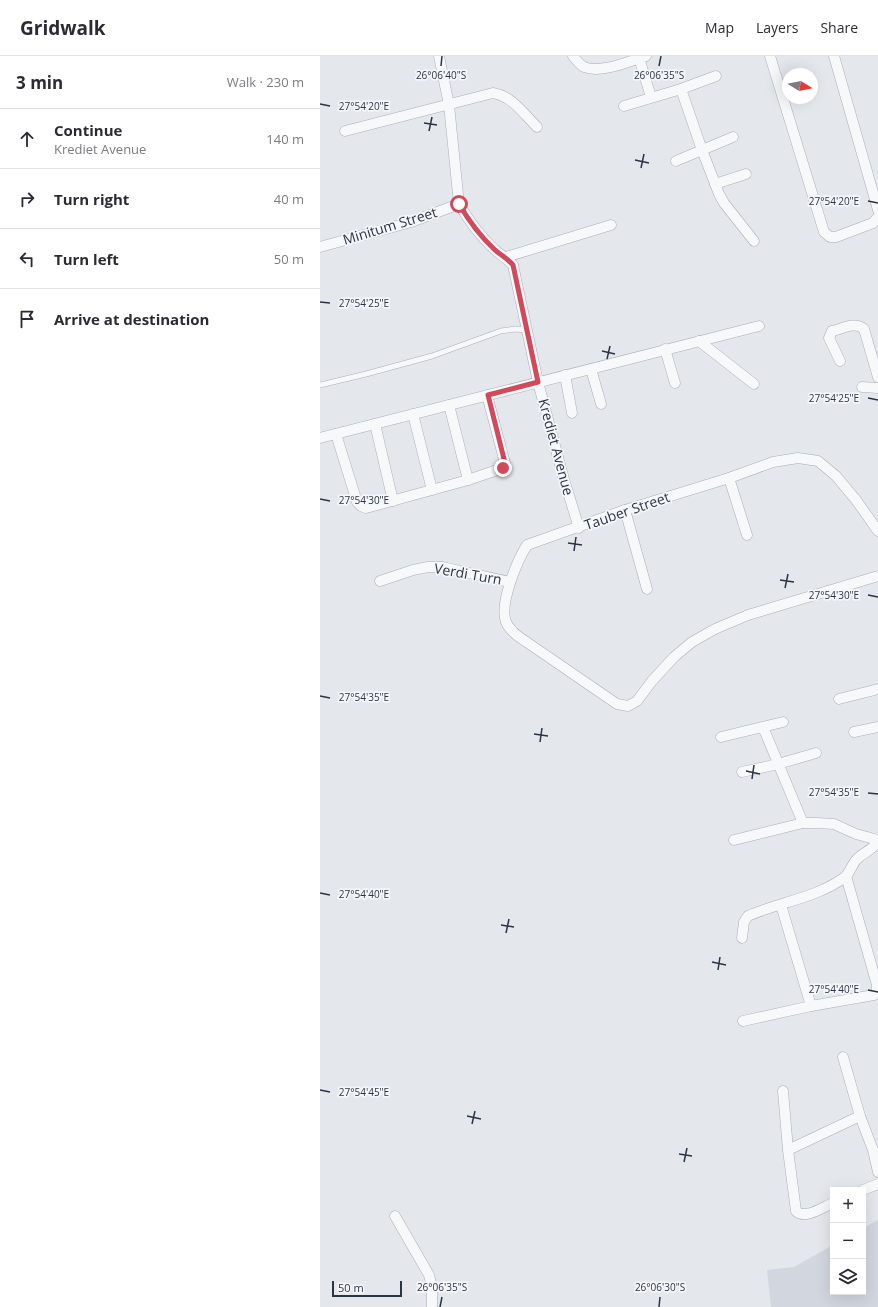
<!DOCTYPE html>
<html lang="en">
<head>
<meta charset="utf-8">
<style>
	body { margin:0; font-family:"Open Sans",sans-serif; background:#f2f2f3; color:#2b2b33 }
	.controls { position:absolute; right:12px; bottom:12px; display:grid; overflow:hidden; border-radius:0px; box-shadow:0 4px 16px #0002 }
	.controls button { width:36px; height:36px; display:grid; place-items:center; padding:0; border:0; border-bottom:1px solid #e1e1e2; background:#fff; color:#2b2b33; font:20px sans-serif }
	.compass { position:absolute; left:462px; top:12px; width:36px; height:36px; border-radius:50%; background:#fff; box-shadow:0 4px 16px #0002; rotate:100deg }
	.scale { position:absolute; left:12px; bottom:10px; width:70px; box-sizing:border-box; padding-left:4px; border:2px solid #2b3445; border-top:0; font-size:11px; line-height:14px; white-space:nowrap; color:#2b3445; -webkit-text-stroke:3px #f4f6f9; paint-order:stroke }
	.stop { position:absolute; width:12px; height:12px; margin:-9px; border:3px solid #d1495b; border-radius:50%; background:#fff }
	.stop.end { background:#d1495b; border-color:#fff; box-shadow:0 1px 4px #0008 }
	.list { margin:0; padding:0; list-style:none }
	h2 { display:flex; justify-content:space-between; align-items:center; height:52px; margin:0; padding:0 16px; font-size:17px }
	h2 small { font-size:13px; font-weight:400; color:#7c7c81 }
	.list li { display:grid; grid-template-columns:26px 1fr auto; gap:12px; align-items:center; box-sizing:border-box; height:60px; padding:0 16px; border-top:1px solid #e1e1e2 }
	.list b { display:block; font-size:15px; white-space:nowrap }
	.list p { margin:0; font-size:13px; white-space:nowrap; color:#7c7c81 }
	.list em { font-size:13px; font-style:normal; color:#7c7c81 }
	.icon { flex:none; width:22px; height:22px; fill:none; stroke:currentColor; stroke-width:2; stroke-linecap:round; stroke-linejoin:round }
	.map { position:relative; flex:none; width:558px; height:1251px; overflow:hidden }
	header { display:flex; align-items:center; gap:24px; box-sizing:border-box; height:56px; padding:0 20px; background:#fff; border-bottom:1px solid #e1e1e2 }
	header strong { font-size:19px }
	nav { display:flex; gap:22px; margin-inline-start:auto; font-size:14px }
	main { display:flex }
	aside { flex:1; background:#fff }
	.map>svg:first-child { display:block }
	.built { fill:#d2d6de }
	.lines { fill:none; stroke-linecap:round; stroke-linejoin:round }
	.service-casing { stroke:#a9aeb7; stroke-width:6 }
	.minor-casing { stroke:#a9aeb7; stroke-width:11 }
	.service { stroke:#f7f8fa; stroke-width:5 }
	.minor { stroke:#f7f8fa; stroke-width:10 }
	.route { stroke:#d1495b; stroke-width:5 }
	.ticks { fill:none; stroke:#2b3445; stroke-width:1.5 }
	.labels { text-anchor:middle; stroke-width:3.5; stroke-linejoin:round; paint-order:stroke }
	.street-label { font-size:14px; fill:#2b3445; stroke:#f4f6f9 }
	.ticks-label { font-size:10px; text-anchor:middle; fill:#2b3445; stroke:#f4f6f9; stroke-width:3.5; stroke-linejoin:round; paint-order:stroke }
</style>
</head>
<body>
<header>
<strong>Gridwalk</strong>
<nav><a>Map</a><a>Layers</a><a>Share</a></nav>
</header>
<main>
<aside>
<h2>3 min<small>Walk · 230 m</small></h2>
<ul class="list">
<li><svg class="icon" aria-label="ahead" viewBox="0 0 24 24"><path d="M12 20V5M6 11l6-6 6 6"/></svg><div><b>Continue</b><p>Krediet Avenue</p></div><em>140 m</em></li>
<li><svg class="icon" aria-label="right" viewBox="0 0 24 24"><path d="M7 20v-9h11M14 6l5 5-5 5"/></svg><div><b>Turn right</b></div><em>40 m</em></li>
<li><svg class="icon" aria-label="left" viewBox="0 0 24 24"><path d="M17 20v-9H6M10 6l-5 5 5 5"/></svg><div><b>Turn left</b></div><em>50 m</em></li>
<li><svg class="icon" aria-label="arrive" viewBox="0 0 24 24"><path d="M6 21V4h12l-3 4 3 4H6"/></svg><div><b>Arrive at destination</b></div></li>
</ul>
</aside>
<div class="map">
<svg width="558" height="1251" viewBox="0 0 558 1251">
	<rect width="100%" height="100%" fill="#e4e7ec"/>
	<polygon class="built" points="558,1164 558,1251 451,1251 447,1214 474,1211 513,1189 513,1236 543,1236 543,1172"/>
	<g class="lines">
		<defs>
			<polyline id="service" points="0,329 46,318 112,300 181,275 195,273 207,274"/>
			<g id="minor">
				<path d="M 119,0 L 129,49 L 139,148 C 149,165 160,180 174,193 C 180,199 186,201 193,209 L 218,326 L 243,420 L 259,472"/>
				<path d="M 253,0 C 256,4 260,9 264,11 C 281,18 310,5 326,0"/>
				<polyline points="450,0 504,176 510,181 516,181 553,167 558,161"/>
				<polyline points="514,0 558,154"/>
				<polyline points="319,2 331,41"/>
				<polyline points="361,33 382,94 399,138 404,147 434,185"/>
				<polyline points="304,50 361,33 396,20"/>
				<path d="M 25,75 L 173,37 C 192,40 204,58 217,71"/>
				<polyline points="356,105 413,81"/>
				<polyline points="395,128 426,118"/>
				<polyline points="0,191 91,166 139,148"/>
				<polyline points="186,201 291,169"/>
				<polyline points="379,285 434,328"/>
				<polyline points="345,293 355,327"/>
				<path d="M 520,305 L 509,282 L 512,275 C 522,273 535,265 544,273 L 558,321"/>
				<polyline points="271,313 281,348"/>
				<polyline points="245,319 252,357"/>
				<polyline points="542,331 558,332"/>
				<polyline points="129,349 148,424"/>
				<polyline points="93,358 112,434"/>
				<polyline points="55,368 73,445"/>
				<polyline points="16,378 37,446 41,450 46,452 148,424 183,412 185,410 185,407 167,339"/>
				<polyline points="0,382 439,270"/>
				<polyline points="409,422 427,479"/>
				<polyline points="305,454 327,533"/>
				<path d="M 558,475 L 536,444 L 516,420 L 498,405 L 478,402 L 453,406 L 409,422 L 305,454 L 207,489 C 197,505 179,548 186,566 C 189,574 200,582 208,587 L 297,648 L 308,650 L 317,645 L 332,625 L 354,601 L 372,586 L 395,573 L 428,559 L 558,520"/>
				<polyline points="60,525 93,514 108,511 122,511 190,526"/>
				<polyline points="519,643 558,633"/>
				<polyline points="443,671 483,767"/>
				<polyline points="534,676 558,671"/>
				<polyline points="401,681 463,666"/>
				<polyline points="422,716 458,708 496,697"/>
				<polyline points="414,784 483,767 497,767 514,768 536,778 558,784"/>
				<polyline points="461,849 491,950"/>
				<path d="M 422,882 L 424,866 L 428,860 C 459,846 497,842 525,821 C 530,817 532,808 537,803 C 544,796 551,795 558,786"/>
				<polyline points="423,965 491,950 554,939 557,934 557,929 526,820"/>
				<polyline points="523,1001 540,1060 553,1094 558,1116"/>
				<path d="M 463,1035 L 468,1094 L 476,1155 C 485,1164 503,1151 513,1147"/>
				<polyline points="468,1094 540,1060"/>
				<polyline points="543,1134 558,1128"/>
				<polyline points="75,1160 109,1219 112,1231 112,1251"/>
			</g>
		</defs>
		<use href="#service" class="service-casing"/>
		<use href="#minor" class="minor-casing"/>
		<use href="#service" class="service"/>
		<use href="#minor" class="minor"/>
	</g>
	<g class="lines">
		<path class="route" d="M 139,148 C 149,165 160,180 174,193 C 180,199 186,201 193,209 L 218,326 L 168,339 L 185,407 L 185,410 L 183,412"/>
	</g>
	<path class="ticks" d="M 121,10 L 122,0M 339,10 L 341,0M 0,48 L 10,50M 104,67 L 117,69M 109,75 L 112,61M 315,104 L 329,107M 321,112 L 324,98M 548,145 L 558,147M 0,246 L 10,247M 282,295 L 295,298M 287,303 L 290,290M 548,342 L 558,344M 0,443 L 10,445M 248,487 L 262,489M 254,495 L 256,481M 460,524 L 474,526M 465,532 L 468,518M 548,539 L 558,541M 0,640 L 10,642M 214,678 L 228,680M 220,686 L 222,672M 426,715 L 440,718M 432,723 L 434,709M 548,737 L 558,738M 0,837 L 10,839M 181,869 L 194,871M 186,877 L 189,863M 392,906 L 406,909M 398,914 L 400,901M 548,934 L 558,936M 0,1034 L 10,1036M 147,1060 L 161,1063M 152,1068 L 155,1055M 359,1098 L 372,1100M 364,1106 L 367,1092M 120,1251 L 122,1241M 339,1251 L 340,1241"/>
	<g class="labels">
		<g class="street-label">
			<text transform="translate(70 170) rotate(-17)" y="5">Minitum Street</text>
			<text transform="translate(236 391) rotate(75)" y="5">Krediet Avenue</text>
			<text transform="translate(307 455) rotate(-19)" y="5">Tauber Street</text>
			<text transform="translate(148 518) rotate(10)" y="5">Verdi Turn</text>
		</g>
	</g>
	<g class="ticks-label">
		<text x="121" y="23">26°06'40"S</text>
		<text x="339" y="23">26°06'35"S</text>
		<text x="44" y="54">27°54'20"E</text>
		<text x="514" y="149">27°54'20"E</text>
		<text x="44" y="251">27°54'25"E</text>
		<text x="514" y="346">27°54'25"E</text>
		<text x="44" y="448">27°54'30"E</text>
		<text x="514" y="543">27°54'30"E</text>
		<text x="44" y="645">27°54'35"E</text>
		<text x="514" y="740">27°54'35"E</text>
		<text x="44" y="842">27°54'40"E</text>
		<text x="514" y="937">27°54'40"E</text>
		<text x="44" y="1040">27°54'45"E</text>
		<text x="122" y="1235">26°06'35"S</text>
		<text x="340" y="1235">26°06'30"S</text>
	</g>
</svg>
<div class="controls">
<button>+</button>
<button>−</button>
<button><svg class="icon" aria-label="layers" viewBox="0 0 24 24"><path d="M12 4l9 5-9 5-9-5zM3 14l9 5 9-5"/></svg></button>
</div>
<svg class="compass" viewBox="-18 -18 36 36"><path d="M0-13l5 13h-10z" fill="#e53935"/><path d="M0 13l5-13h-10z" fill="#7c7c81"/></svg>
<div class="scale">50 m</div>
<div class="stop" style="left:139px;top:148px"></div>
<div class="stop end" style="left:183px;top:412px"></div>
</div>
</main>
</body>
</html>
